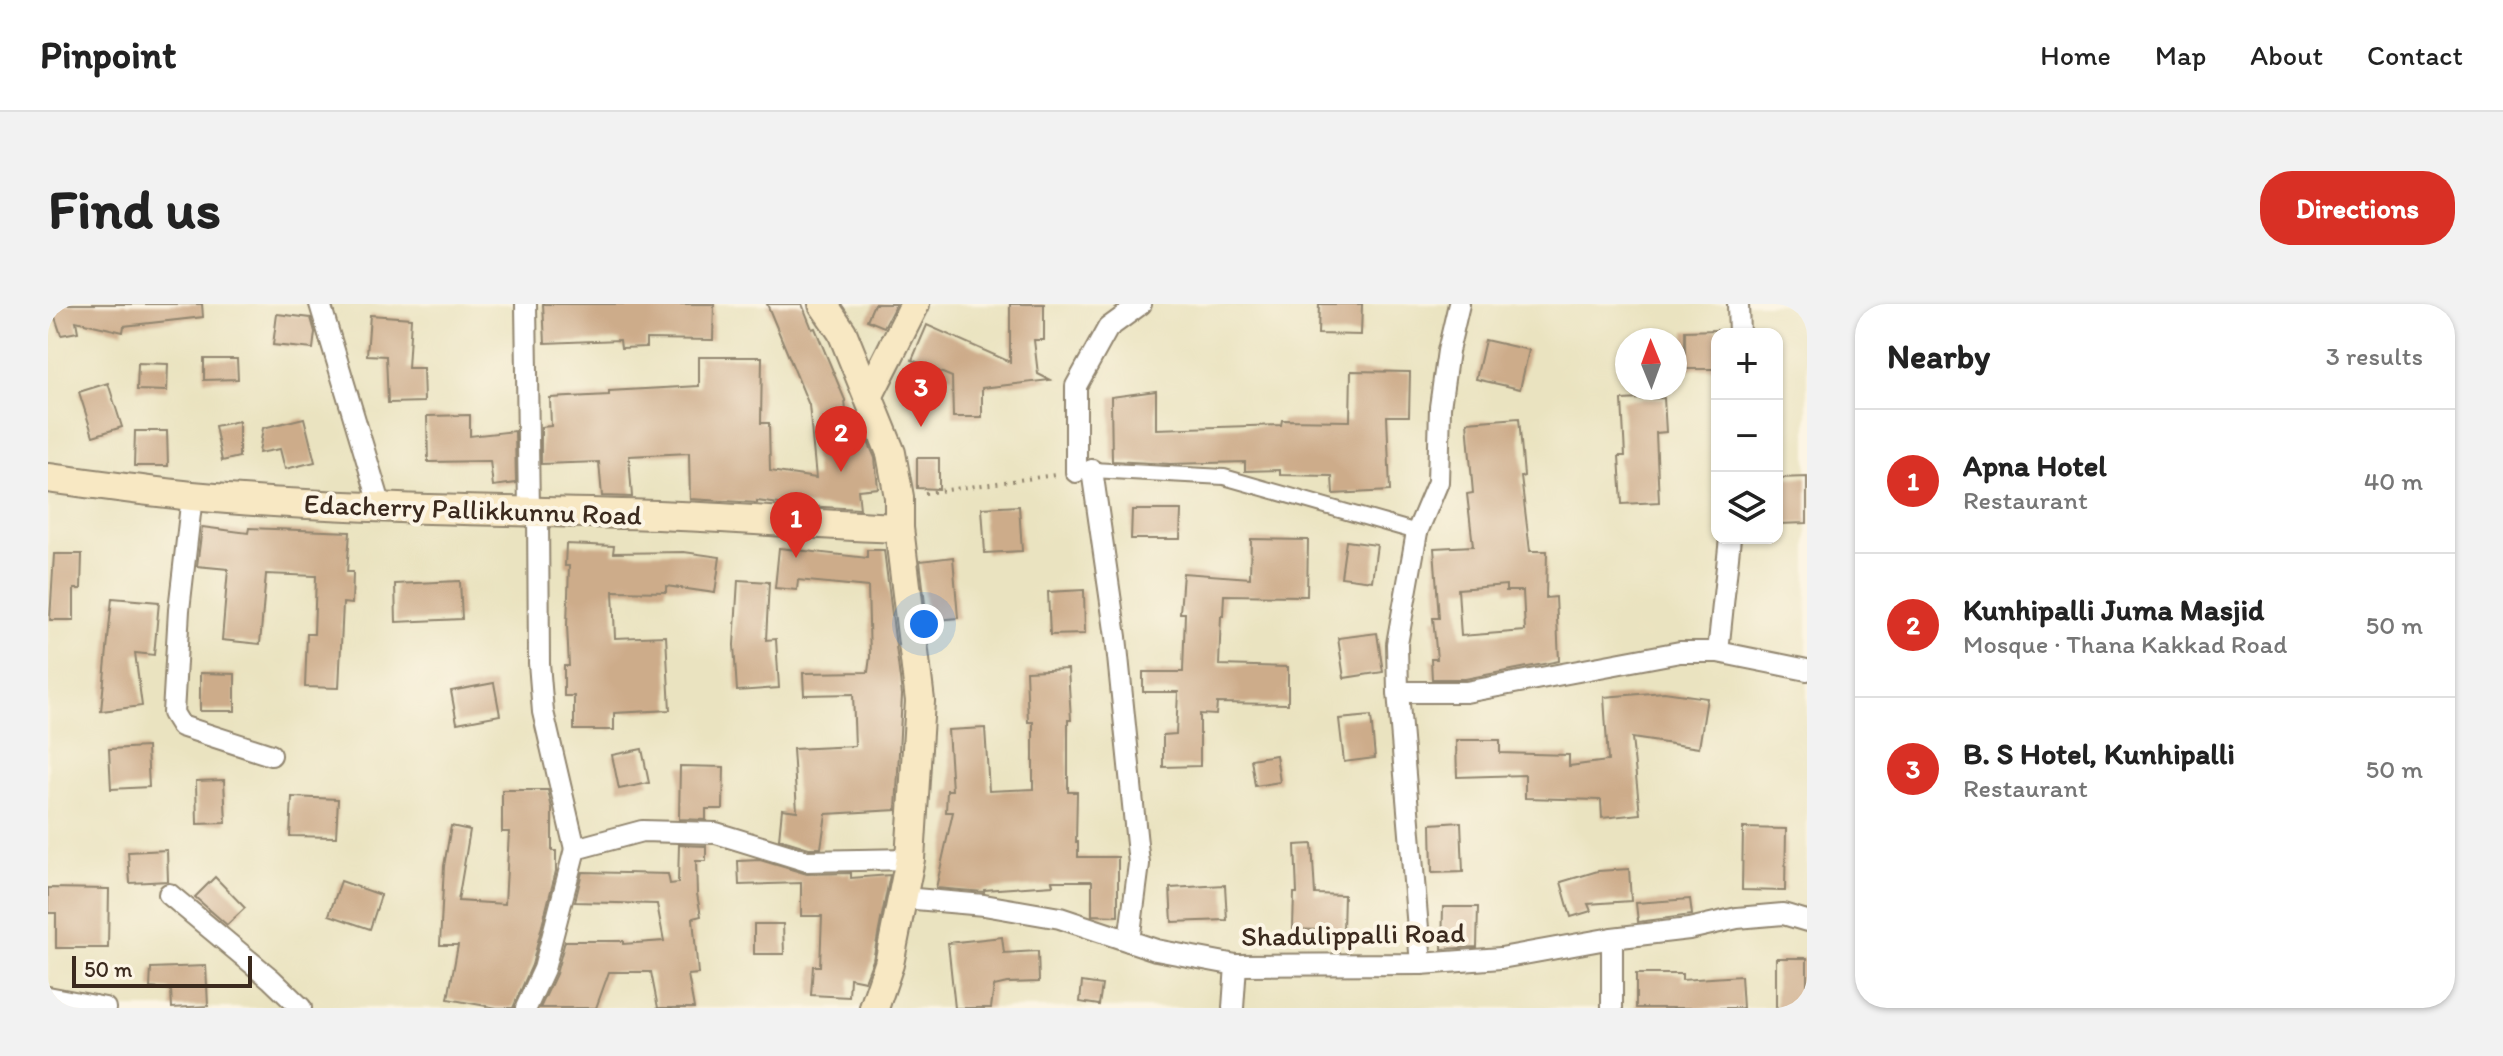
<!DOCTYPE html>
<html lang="en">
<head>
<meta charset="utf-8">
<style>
	body { margin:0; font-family:Itim,sans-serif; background:#f2f2f2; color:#222 }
	.controls { position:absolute; right:24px; top:24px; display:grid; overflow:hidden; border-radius:16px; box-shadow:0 2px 6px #0004 }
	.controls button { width:72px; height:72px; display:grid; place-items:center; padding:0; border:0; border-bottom:2px solid #e0e0e0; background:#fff; color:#222; font:40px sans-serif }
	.compass { position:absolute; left:1567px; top:24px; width:72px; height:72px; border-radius:50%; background:#fff; box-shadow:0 2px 6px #0004; rotate:359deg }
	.scale { position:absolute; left:24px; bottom:20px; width:180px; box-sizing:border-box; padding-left:8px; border:4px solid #3b2a1e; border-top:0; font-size:22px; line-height:28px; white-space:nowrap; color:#3b2a1e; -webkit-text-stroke:6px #fcf5e5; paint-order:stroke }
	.you { position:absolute; left:876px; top:320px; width:28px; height:28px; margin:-20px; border:6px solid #fff; border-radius:50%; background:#1a73e8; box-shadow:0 0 0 12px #1a73e833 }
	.badge { display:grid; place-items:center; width:52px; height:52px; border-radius:50%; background:#d93025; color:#fff; font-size:26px; font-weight:700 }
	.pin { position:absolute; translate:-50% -66px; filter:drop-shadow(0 2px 4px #0008) }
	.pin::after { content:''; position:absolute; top:42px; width:28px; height:24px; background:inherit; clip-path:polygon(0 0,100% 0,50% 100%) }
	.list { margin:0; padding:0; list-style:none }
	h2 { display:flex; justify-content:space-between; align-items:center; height:104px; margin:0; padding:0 32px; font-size:34px }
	h2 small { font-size:26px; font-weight:400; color:#767676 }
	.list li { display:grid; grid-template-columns:52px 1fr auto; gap:24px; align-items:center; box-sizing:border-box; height:144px; padding:0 32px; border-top:2px solid #e0e0e0 }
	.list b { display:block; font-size:30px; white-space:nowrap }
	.list p { margin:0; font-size:26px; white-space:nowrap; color:#767676 }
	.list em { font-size:26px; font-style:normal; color:#767676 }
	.icon { flex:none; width:44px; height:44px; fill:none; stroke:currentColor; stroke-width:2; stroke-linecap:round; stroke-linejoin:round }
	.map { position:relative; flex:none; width:1759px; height:704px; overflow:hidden; border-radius:32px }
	header { display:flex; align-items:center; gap:48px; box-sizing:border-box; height:112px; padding:0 40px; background:#fff; border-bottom:2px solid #e0e0e0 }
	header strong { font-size:38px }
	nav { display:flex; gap:44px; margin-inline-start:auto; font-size:28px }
	.intro { display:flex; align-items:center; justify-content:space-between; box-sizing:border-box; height:192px; padding:0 48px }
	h1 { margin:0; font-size:56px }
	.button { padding:20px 36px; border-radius:32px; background:#d93025; color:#fff; font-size:28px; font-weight:700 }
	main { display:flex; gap:48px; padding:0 48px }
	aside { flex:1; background:#fff; border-radius:32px; box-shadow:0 2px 6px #0004 }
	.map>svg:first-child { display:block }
	.building { fill:#cdac8a; fill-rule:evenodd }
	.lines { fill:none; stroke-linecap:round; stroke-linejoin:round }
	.pedestrian-casing { stroke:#92866f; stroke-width:18 }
	.minor-casing { stroke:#92866f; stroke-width:24 }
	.secondary-casing { stroke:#92866f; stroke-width:32 }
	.path { stroke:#92866f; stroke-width:4; stroke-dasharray:2 6; stroke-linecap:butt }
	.pedestrian { stroke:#fff; stroke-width:14 }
	.minor { stroke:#fff; stroke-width:20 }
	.secondary { stroke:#f8e8c3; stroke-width:28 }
	.labels { text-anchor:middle; stroke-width:8; stroke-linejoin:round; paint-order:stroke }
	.street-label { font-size:28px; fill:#3b2a1e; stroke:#fcf5e5 }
</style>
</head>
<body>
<header>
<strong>Pinpoint</strong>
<nav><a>Home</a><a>Map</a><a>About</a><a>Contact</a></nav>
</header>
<div class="intro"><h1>Find us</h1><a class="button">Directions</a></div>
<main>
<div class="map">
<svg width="1759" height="704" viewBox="0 0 1759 704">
	<rect width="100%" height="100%" fill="#fcf5e5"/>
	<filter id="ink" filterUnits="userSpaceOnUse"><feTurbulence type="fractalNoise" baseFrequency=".0125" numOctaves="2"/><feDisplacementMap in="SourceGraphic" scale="16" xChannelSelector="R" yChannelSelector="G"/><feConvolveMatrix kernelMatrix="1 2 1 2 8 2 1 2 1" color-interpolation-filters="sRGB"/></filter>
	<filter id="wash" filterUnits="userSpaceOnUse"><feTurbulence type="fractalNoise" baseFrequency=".006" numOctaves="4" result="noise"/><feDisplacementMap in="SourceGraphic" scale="32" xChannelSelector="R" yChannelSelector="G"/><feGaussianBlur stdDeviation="1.8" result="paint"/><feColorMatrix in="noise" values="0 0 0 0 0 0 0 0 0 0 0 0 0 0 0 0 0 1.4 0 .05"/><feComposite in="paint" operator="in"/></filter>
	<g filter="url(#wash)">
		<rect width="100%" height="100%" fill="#eae3c0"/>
		<g id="blocks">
			<g class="building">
				<polygon points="0,0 154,0 155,13 76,22 75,28 28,17 30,28 13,31 7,13 0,11"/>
				<polygon points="495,0 666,0 665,36 598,35 598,43 573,44 572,36 497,39"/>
				<polygon points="719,0 754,0 764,25 767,24 797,96 800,130 816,128 827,154 830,184 810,186 812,205 739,201 709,197 709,199 642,195 641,149 581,152 584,193 554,192 551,158 493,160 493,123 503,122 502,94 561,91 561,87 651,82 651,53 714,53 713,119 721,119 722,167 768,174 761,101"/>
				<polygon points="826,0 848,0 836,23 819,16"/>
				<polygon points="962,0 996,0 996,36 986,36 990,70 1002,76 934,84 934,113 905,113 904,73 864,56 879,21 962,58"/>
				<polygon points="1271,0 1314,0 1313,31 1270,30"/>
				<polygon points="229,10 263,14 267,28 265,45 225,41"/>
				<polygon points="322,11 363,14 360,64 375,64 376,98 340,99 338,52 319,51"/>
				<polygon points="1669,26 1669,65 1637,65 1637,27"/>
				<polygon points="1437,36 1481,46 1472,85 1428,75"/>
				<polygon points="156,55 189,55 190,75 156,76"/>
				<polygon points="90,59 120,60 119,87 89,86"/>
				<polygon points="1303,67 1362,68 1361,112 1339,112 1342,187 1285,190 1284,172 1232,171 1232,166 1197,167 1197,158 1122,160 1064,157 1063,93 1108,87 1108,125 1233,121 1234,116 1302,117"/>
				<polygon points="60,79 74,123 45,132 31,88"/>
				<polygon points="1616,94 1618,128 1608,129 1611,198 1574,200 1571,152 1577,152 1574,96"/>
				<polygon points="422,111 422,132 467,127 468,179 445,182 442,157 380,158 379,112"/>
				<polygon points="256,114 267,158 237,165 232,145 211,149 215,124"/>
				<path d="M 1471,114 L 1476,172 L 1473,173 L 1482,247 L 1499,247 L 1498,294 L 1508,293 L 1511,357 L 1417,375 L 1384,375 L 1383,355 L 1389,355 L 1385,314 L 1391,314 L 1386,244 L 1425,242 L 1419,190 L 1425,189 L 1419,118 ZM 1458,281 L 1458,287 L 1475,287 L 1477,327 L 1413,332 L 1410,285 Z"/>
				<polygon points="191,117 191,153 174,157 167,122"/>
				<polygon points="87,127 119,127 120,162 86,162"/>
				<polygon points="869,154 891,154 891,185 869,184"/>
				<polygon points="1759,173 1759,219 1729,220 1729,174"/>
				<polygon points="971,202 974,247 937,249 934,204"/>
				<polygon points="1084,206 1133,206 1132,235 1083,235"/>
				<polygon points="154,223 200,229 201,224 302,228 299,268 305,268 304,300 295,299 291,384 257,383 259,330 266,330 268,272 218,270 212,340 174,336 180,265 149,262"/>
				<polygon points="1203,235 1260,236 1259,292 1176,291 1175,312 1173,312 1171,361 1240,363 1240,400 1169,399 1168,411 1152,410 1152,462 1115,463 1115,431 1128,430 1130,388 1095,388 1095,368 1135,368 1137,309 1132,309 1135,269 1202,274"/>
				<polygon points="1298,237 1329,241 1324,277 1293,273"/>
				<polygon points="518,240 566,242 565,249 636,248 672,253 667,289 618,282 618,288 565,287 567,334 618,332 622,406 566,409 566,426 526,426 526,392 516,392 516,362 521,362 519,322 521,262 517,262"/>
				<polygon points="731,244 819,254 819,246 836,246 854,391 848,506 778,510 773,544 761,544 731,535 734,505 749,507 745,445 807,442 805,390 756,391 755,369 820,368 822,353 820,283 750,276 749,286 727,284"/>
				<polygon points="6,250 34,250 33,285 26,285 26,316 2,316"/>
				<polygon points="905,253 910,314 879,317 872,257"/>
				<polygon points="690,276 721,278 718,336 728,335 731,384 689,387 686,341"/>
				<polygon points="412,277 414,315 348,318 347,280"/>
				<polygon points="1036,286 1037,330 1002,331 1000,288"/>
				<polygon points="64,294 111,298 106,351 87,349 94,402 53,407"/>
				<polygon points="1329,329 1335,368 1296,374 1290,334"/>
				<polygon points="1020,365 1023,416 1020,416 1020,488 1029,488 1028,538 1030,538 1030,553 1070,553 1070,612 1044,611 1044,577 1004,577 1005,581 936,586 936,588 888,584 905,508 898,508 899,486 904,486 900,426 937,424 941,487 985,485 985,418 980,418 978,367"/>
				<polygon points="152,369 187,370 187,407 152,407"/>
				<polygon points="446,379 452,411 409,419 403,387"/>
				<polygon points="1616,388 1659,394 1651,444 1584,434 1592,510 1554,514 1553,496 1477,494 1477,471 1409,473 1408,436 1452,436 1452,449 1521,451 1521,462 1560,457 1556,393"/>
				<polygon points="1323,412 1327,454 1296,458 1291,415"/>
				<polygon points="99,443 101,483 63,485 61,445"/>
				<polygon points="594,445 601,479 571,485 564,451"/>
				<polygon points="1228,451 1232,478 1207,482 1203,455"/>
				<polygon points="632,462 676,463 675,505 658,505 658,516 631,515"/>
				<polygon points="176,476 178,519 149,520 148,477"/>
				<polygon points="454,486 500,486 504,505 504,547 508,547 508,567 484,661 465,704 449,704 400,695 410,641 392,641 396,562 403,522 422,526 410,597 457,600 461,528 454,528"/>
				<polygon points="244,493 290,495 288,533 242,532"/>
				<polygon points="1413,518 1415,568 1384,569 1383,520"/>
				<polygon points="1695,524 1738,525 1737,587 1694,586"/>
				<polygon points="1264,540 1267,590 1296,591 1295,627 1245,625 1246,589 1249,589 1247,541"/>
				<polygon points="631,541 658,542 658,557 648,557 649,590 653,612 645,614 650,670 640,671 646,704 610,704 603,668 561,668 548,704 492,704 508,670 517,637 575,637 575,640 616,637 609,600 527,598 534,568 620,570 622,580 630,579"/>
				<polygon points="119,546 120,577 82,579 80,548"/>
				<polygon points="712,556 759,570 803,569 803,574 842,571 825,656 817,677 802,674 801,693 763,691 765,662 772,662 774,612 753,612 753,579 691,581 690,557"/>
				<polygon points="1581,565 1583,597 1540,600 1543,607 1523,613 1513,578 1550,567"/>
				<polygon points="167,573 197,604 179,621 147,593"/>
				<polygon points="293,577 333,591 322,625 281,611"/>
				<polygon points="1177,581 1179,616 1124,618 1122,584"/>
				<polygon points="0,584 61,585 60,644 8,644 8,609 0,609"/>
				<polygon points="1642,595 1644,611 1590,618 1588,599"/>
				<polygon points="1395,603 1430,603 1429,643 1394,645"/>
				<polygon points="706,620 735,620 736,650 706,650"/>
				<polygon points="954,633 956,649 990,647 991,678 959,679 946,682 943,704 907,704 900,639"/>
				<rect x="1728" y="654" width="31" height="50"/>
				<polygon points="158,662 160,702 124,704 123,686 102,684 103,664"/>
				<polygon points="1588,670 1634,670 1634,676 1693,672 1695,704 1588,704"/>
				<polygon points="1034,678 1054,681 1051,701 1032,698"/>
			</g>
		</g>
	</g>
	<g filter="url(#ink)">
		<use href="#blocks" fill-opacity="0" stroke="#92866f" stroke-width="2"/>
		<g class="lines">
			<defs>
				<polyline id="pedestrian" points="1044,166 1176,173 1369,228"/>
				<g id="minor">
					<polyline points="272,0 333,203"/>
					<polyline points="478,0 481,207"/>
					<polyline points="1411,0 1400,47 1392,103 1390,178 1369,228 1349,340 1350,388 1418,388 1632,348 1670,348 1759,366"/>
					<polyline points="1690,0 1691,30"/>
					<polyline points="1044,166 1068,333 1091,560 1081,637"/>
					<polyline points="1028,168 1028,82 1060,24 1093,0"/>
					<polyline points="144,192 131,306 125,409 133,422 223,451"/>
					<polyline points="490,208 491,359 495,408 527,545"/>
					<polyline points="1670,348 1682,234"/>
					<polyline points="1350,388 1373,660"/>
					<polyline points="121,590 223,675 253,704"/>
					<polyline points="856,594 936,601 1012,614 1108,646 1188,661 1373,660 1453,654 1564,634 1641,625 1689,614 1735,610 1759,617"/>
					<polyline points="0,693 57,704"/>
					<polyline points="478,704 496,665 527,545 594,527 668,529 759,557 862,555"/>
					<polyline points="1185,704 1188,661"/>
					<polyline points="1564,704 1564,634"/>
				</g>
				<g id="secondary">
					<polyline points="775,0 794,28 843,149 851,193 851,224 872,397 862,555 841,660 826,704"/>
					<polyline points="821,91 867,0"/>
					<path d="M 0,174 C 48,180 96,187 144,192 C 299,206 455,206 610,211 C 690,214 771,221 851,224"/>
				</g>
			</defs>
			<use href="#pedestrian" class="pedestrian-casing"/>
			<use href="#minor" class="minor-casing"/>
			<use href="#secondary" class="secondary-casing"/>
			<polyline class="path" points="877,189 1007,171"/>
			<use href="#pedestrian" class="pedestrian"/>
			<use href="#minor" class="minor"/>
			<use href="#secondary" class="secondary"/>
		</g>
	</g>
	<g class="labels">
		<g class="street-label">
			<text transform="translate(425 205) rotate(2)" y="10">Edacherry Pallikkunnu Road</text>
			<text transform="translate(1305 630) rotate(-1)" y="10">Shadulippalli Road</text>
		</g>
	</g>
</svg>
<div class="controls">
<button>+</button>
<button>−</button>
<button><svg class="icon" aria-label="layers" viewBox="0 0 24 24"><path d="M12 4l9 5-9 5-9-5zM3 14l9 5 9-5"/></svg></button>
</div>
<svg class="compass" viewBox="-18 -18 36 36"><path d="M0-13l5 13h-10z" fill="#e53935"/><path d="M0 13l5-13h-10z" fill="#767676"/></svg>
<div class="scale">50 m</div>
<div class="you"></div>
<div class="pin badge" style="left:748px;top:254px">1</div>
<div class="pin badge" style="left:793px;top:168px">2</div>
<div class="pin badge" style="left:873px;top:123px">3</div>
</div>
<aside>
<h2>Nearby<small>3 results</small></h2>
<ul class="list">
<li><span class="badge">1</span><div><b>Apna Hotel</b><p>Restaurant</p></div><em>40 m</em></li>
<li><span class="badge">2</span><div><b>Kunhipalli Juma Masjid</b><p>Mosque · Thana Kakkad Road</p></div><em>50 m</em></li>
<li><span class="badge">3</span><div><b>B. S Hotel, Kunhipalli</b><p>Restaurant</p></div><em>50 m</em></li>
</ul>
</aside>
</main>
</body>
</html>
